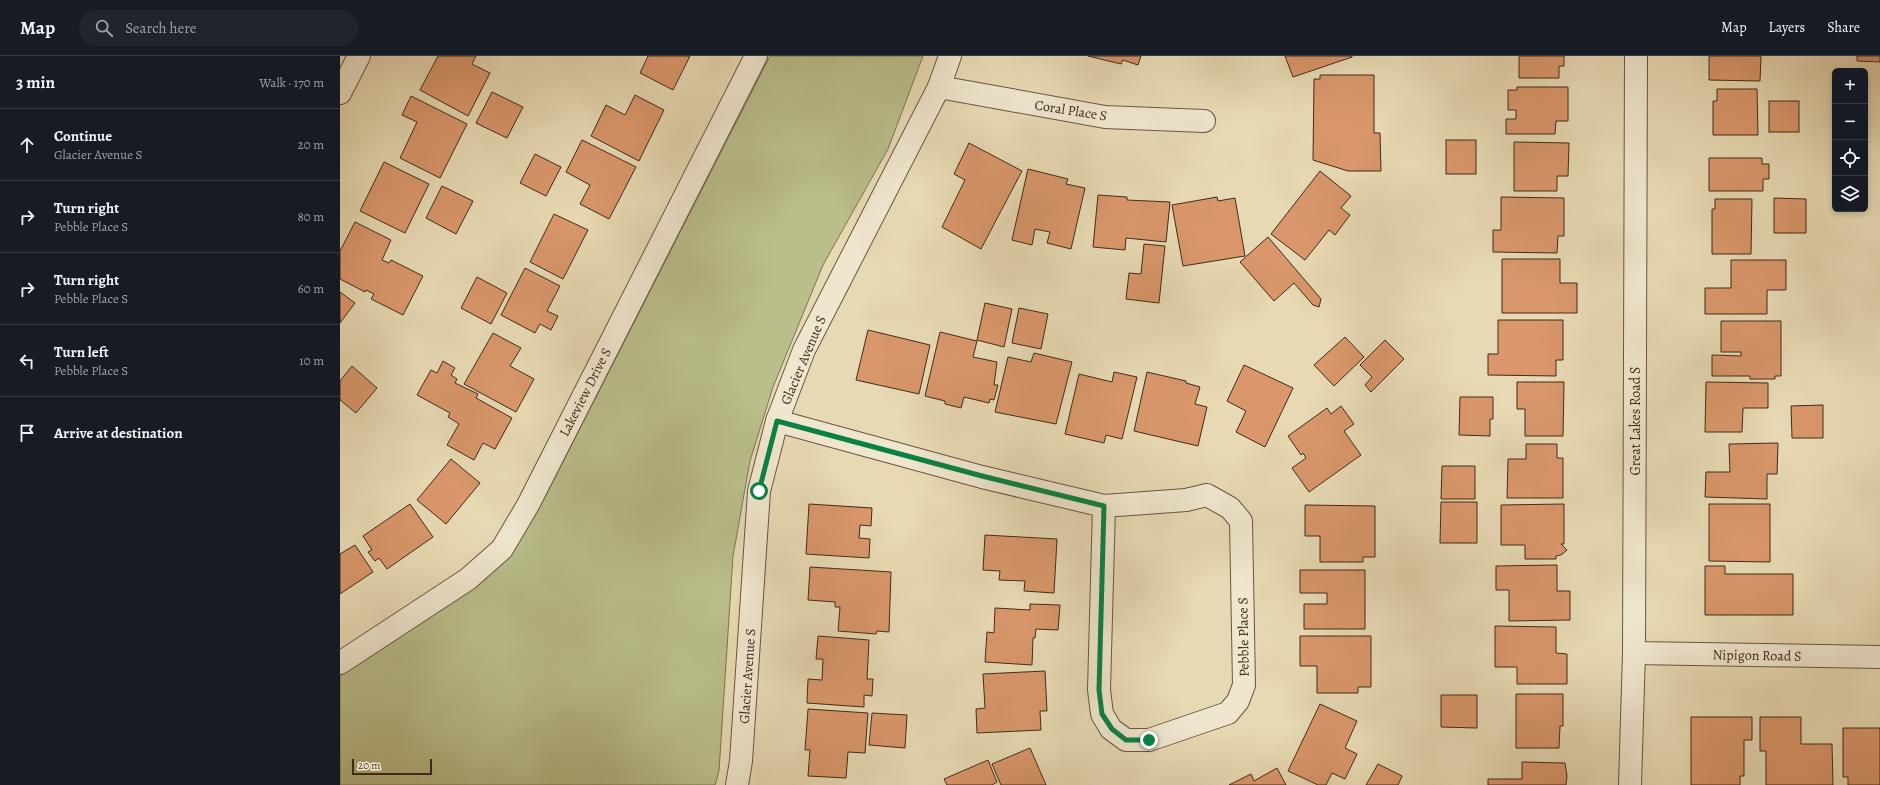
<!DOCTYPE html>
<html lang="en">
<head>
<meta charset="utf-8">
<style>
	body { margin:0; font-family:Alegreya,serif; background:#20242c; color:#f1f3f6 }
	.controls { position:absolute; right:12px; top:12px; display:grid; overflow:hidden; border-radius:6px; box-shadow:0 2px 6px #0003 }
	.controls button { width:36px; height:36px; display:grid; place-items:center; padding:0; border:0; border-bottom:1px solid #363941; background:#171b24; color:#f1f3f6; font:20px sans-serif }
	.scale { position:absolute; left:12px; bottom:10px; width:80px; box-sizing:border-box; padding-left:4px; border:2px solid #402b1b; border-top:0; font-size:11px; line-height:14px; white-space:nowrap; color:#402b1b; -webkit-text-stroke:3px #efe6ce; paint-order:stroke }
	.stop { position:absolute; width:12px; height:12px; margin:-9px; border:3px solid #0b8043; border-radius:50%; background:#fff }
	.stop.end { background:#0b8043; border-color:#fff; box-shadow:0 1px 4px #0008 }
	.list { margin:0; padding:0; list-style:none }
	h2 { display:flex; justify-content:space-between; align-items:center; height:52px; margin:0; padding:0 16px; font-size:17px }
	h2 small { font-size:13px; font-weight:400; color:#9ea1a6 }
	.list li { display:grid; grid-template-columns:26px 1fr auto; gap:12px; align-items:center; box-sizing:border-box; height:72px; padding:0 16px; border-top:1px solid #363941 }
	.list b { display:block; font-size:15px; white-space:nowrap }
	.list p { margin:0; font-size:13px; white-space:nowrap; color:#9ea1a6 }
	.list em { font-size:13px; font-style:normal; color:#9ea1a6 }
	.icon { flex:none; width:22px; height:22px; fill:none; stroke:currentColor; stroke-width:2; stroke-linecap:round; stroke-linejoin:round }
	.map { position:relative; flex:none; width:1540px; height:729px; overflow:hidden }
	header { display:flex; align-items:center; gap:24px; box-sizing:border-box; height:56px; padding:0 20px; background:#171b24; border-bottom:1px solid #363941 }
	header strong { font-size:19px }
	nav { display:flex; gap:22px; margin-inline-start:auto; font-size:14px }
	.search { width:280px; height:36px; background:#20242c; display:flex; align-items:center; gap:10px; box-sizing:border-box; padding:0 14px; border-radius:22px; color:#9ea1a6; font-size:15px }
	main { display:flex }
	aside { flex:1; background:#171b24 }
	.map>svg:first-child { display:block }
	.green { fill:#b9be8a; stroke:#7c7452 }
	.building { fill:#d9976b; stroke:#402b1b }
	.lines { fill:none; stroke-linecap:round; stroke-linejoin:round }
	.minor-casing { stroke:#6a5641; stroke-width:24 }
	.minor { stroke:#efe6ce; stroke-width:22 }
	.route { stroke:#0b8043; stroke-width:5 }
	.labels { text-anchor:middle; stroke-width:3; stroke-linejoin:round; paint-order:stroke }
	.street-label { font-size:14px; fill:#402b1b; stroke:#efe6ce }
</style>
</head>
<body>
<header>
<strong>Map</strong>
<div class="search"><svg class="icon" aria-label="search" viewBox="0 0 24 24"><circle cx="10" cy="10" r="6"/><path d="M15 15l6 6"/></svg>Search here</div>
<nav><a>Map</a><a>Layers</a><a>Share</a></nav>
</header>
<main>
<aside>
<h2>3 min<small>Walk · 170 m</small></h2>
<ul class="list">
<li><svg class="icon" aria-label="ahead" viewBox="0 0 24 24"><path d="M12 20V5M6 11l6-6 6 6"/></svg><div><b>Continue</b><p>Glacier Avenue S</p></div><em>20 m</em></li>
<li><svg class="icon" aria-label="right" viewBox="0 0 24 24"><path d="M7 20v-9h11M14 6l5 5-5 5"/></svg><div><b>Turn right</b><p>Pebble Place S</p></div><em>80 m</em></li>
<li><svg class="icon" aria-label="right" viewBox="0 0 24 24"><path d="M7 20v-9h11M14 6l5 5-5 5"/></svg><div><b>Turn right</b><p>Pebble Place S</p></div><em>60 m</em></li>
<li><svg class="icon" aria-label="left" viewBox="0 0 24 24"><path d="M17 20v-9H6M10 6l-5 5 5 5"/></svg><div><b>Turn left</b><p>Pebble Place S</p></div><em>10 m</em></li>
<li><svg class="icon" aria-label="arrive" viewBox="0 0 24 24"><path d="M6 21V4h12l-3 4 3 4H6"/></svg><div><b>Arrive at destination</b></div></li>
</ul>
</aside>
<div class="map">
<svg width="1540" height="729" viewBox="0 0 1540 729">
	<rect width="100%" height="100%" fill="#e7d9b3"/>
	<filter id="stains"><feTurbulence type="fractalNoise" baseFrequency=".005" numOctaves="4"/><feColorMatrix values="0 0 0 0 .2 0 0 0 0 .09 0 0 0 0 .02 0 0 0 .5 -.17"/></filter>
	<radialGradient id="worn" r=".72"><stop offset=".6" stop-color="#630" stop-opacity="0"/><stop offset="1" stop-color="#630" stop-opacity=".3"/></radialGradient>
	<polygon class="green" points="430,0 583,0 548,93 483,209 433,331 410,405 393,500 379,715 375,729 0,729 0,620 156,509 180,483 204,443"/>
	<g class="building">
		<polygon points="98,0 136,0 132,8 150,17 128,60 80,34"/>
		<polygon points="308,0 350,0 333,34 300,17"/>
		<polygon points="748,0 801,0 798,9 783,4 781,8"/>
		<polygon points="945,0 1012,0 1012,1 953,21"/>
		<polygon points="1179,0 1224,0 1224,10 1219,10 1219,22 1179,22"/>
		<polygon points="1369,0 1421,0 1420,25 1369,24"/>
		<polygon points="1517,0 1540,0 1540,6 1517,5"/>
		<polygon points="980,19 1034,19 1034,77 1040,77 1041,115 1008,115 973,104 974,23 980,23"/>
		<polygon points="1177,31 1228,31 1228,65 1216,65 1215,78 1166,78 1166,63 1176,63 1176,54 1168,54 1168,34 1177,34"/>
		<polygon points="1377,33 1417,33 1418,79 1373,79 1373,45 1377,45"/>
		<polygon points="152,36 183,51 167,82 136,67"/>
		<polygon points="295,39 324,54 299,105 251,80 266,49 285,59"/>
		<polygon points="71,40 127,68 100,122 60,102 77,66 62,59"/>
		<rect x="1429" y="45" width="30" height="31"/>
		<polygon points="242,84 296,111 269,163 240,148 250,129 226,116"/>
		<rect x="1106" y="84" width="30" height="34"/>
		<polygon points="1174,86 1229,87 1228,120 1217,120 1217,135 1174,135"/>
		<polygon points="629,87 682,115 641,193 602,171 625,124 614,118"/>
		<polygon points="195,98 221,111 206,140 180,127"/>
		<polygon points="1369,102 1422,102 1422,108 1429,108 1429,123 1423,123 1423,135 1369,135"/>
		<polygon points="44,106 89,128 65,177 20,155"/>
		<polygon points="688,113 728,123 726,128 745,132 731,193 707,187 710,176 695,173 692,189 672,184"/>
		<polygon points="980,115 1011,140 1001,152 1010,159 995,179 989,174 965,204 931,178"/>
		<polygon points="102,130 133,145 116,178 86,162"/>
		<polygon points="758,139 787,141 787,144 830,146 826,186 786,182 785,194 753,191"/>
		<polygon points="877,141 878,145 895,142 905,200 843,210 832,149"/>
		<polygon points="1161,141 1224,142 1224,180 1218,180 1217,197 1153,196 1153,174 1161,174"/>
		<polygon points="1434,142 1466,143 1466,177 1434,177"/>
		<polygon points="1375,143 1412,143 1411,198 1372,198 1372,153 1375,153"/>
		<polygon points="214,158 248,174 223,223 190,206"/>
		<polygon points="15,166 51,184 42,204 49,207 51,204 83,220 63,259 31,243 34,238 26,234 25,236 0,223 0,195"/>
		<polygon points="928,181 981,243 979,251 973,249 954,227 934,245 900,206"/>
		<polygon points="804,188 825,190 819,247 786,243 789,217 801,218"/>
		<polygon points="1162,203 1220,203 1220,227 1237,227 1237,257 1162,257"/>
		<polygon points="1391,204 1446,204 1446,234 1427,234 1427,258 1365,258 1365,232 1391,232"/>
		<polygon points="185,212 220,230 207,255 218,260 211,274 200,268 195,277 161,259"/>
		<polygon points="137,221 167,237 151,268 121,252"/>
		<polygon points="0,236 15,247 0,267"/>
		<polygon points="645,247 672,253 664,291 637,284"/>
		<polygon points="679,252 708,258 701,293 672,287"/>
		<polygon points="1158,264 1223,264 1223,304 1216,304 1216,320 1148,319 1148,298 1158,298"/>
		<polygon points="1381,265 1441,265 1441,320 1435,320 1435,323 1410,323 1410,320 1372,320 1372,299 1401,300 1401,296 1381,296"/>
		<polygon points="528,274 590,289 579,338 516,324"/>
		<polygon points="600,276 637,285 633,301 657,306 654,329 658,329 654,344 650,343 649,347 624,341 621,352 605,348 605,345 585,340"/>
		<polygon points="153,277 181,292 170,310 194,323 176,356 124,328"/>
		<polygon points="1005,281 1024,301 994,330 974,309"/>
		<polygon points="1045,284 1064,303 1031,336 1025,329 1032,321 1020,309"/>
		<polygon points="694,297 732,306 716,368 655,356 668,301 691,306"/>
		<polygon points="103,305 115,312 111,319 117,323 115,327 138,338 136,342 172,362 155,393 143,387 134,404 107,389 119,368 108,361 110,357 77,339 91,314 97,317"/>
		<polygon points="904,309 953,332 925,391 896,376 906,355 887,345"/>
		<polygon points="12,310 37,332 16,357 0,344 0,325"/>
		<polygon points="774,316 797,321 782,383 766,379 764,387 725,378 739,318 772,326"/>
		<polygon points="807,316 846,325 846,327 860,331 855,348 867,351 858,390 794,375"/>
		<polygon points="1177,326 1224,326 1223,380 1185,380 1185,353 1177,353"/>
		<polygon points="1366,326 1428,327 1428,352 1403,352 1402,376 1365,376"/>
		<polygon points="1120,341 1153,341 1153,363 1150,363 1150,380 1119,379"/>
		<polygon points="1483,349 1483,382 1452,382 1451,350"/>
		<polygon points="1001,350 1014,368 1004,375 1021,399 969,436 952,412 966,402 963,397 961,399 948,380 987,352 991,358"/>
		<polygon points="1438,387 1437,418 1427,418 1427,443 1365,441 1366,416 1390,416 1389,388"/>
		<polygon points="1186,388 1217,388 1217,402 1223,402 1223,442 1167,442 1168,403 1186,403"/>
		<polygon points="111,403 140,427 106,468 77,444"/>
		<polygon points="1102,410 1135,410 1135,443 1101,443"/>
		<polygon points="1101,446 1137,446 1137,487 1100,487"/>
		<polygon points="70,448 93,481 47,513 39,502 35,505 28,496 32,494 23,480"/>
		<polygon points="469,448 532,452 531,470 520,469 519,482 530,483 529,502 466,498"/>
		<polygon points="1224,448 1224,488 1221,488 1227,494 1221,499 1216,500 1216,503 1185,503 1185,489 1161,489 1161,449"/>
		<polygon points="1369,448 1430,448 1430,506 1369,505"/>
		<polygon points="965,449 1035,450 1035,501 1023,501 1023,506 980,506 980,480 965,480"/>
		<polygon points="645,479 717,483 714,537 684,535 685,525 659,524 660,515 643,514"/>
		<polygon points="15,489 33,516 0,538 0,498"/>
		<polygon points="1217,509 1217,535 1230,535 1230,564 1169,565 1169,534 1156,534 1156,510"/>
		<polygon points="1365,510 1385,510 1385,518 1453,518 1453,559 1365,559"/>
		<polygon points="470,511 551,516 549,576 537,575 536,578 498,575 500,551 495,551 495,546 468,544"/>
		<polygon points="960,514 1025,514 1025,573 964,573 964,548 987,548 987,537 960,537"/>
		<polygon points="690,548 720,549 718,574 696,573 695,582 693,582 692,609 645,606 647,576 654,577 655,552 690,554"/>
		<polygon points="1155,570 1216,571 1216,597 1227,598 1227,628 1177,628 1177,611 1155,611"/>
		<polygon points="478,580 529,584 527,623 533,623 532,640 524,639 524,651 467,647 468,623 482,624 483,603 476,603"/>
		<polygon points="960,580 1031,580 1031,631 1018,631 1018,637 977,637 977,610 960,610"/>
		<polygon points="705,615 707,655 700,655 701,674 637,677 636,653 645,652 643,618"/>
		<polygon points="1176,638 1223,638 1223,670 1220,670 1219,692 1176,692"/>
		<polygon points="1101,639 1137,639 1137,672 1101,671"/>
		<polygon points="980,648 1017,665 1005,692 1017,698 1005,723 992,717 986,729 978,729 948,715"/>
		<polygon points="468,653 528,657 525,697 508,696 506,722 468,720 470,694 465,694"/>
		<polygon points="532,657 567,659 565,692 529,689"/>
		<polygon points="1351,661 1412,661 1412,684 1404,684 1404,720 1400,720 1400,729 1351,729"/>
		<polygon points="1420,661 1461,661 1461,688 1492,688 1493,729 1426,729 1426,695 1420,695"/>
		<polygon points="1503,672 1540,672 1540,729 1508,729 1508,721 1503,721"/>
		<polygon points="690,692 706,729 661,729 652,708"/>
		<polygon points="648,704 657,726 652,729 607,729 604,723"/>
		<polygon points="1182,706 1225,707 1227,720 1226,729 1148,729 1148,723 1182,723"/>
		<polygon points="1038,708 1062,720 1058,729 1026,729"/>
		<polygon points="937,712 946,729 889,729 911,718 914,725"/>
	</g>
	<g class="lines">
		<defs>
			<g id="minor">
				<polyline points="599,31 765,61 864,65"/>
				<polyline points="0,37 19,0"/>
				<polyline points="437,365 642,421 764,450 846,444 867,439 890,452 901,465 904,629 898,645 888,657 809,684 786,684 771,673 762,658 759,634 764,450"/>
				<polyline points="1294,597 1540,601"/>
				<polyline points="0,607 128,523 162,493 188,449 416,0"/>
				<polyline points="397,729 401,705 419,435 437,365 464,294 599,31 610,0"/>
				<polyline points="1290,729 1294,597 1296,0"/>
			</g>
		</defs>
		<use href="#minor" class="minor-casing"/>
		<use href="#minor" class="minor"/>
	</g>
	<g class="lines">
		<polyline class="route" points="419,435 437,365 642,420 764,450 759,634 762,658 772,673 786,684 809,684"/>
	</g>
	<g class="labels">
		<g class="street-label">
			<text transform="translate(731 54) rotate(9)" y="5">Coral Place S</text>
			<text transform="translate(463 304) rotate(-67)" y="5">Glacier Avenue S</text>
			<text transform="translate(245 336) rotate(-63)" y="5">Lakeview Drive S</text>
			<text transform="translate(1295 365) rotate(-90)" y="5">Great Lakes Road S</text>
			<text transform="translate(903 581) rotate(-91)" y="5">Pebble Place S</text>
			<text transform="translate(1417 599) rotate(1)" y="5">Nipigon Road S</text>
			<text transform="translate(407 620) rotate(-86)" y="5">Glacier Avenue S</text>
		</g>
	</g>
	<rect width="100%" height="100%" filter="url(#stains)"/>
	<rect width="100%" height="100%" fill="url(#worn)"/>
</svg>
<div class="controls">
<button>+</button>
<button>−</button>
<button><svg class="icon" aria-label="locate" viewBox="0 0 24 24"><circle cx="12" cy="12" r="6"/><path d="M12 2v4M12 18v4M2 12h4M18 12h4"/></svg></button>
<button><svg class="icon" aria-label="layers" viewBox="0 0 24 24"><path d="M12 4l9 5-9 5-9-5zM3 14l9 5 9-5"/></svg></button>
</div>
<div class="scale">20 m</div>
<div class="stop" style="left:419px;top:435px"></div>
<div class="stop end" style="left:809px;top:684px"></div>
</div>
</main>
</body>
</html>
